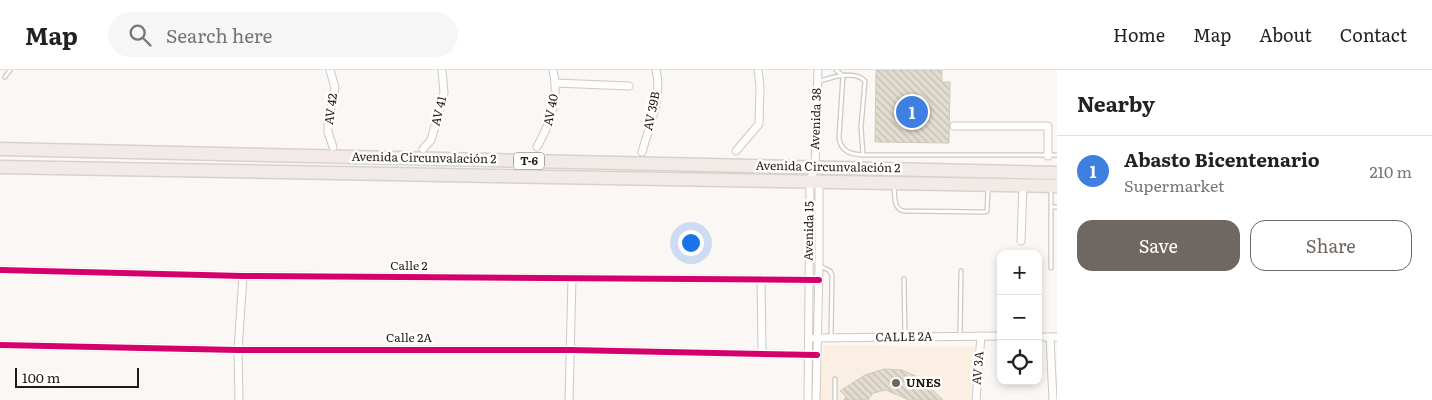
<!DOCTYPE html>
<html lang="en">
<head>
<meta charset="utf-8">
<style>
	body { margin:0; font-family:Literata,serif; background:#f6f6f6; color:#222 }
	.controls { position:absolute; right:15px; bottom:15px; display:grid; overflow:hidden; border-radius:10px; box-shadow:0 2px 8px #0003 }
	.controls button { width:45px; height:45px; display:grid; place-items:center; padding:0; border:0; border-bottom:1px solid #e0e0e0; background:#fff; color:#222; font:25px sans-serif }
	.scale { position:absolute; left:15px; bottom:12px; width:124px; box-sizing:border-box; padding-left:5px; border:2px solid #241a11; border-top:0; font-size:14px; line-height:18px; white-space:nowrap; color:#241a11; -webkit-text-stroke:4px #fff; paint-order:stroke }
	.you { position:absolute; left:690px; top:172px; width:18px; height:18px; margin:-12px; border:4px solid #fff; border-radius:50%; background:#1a73e8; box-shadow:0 0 0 8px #1a73e833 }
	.badge { display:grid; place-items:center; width:32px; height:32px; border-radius:50%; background:#6f6761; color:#fff; font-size:16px; font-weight:700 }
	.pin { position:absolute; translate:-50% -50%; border:2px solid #fff; box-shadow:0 1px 5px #0006 }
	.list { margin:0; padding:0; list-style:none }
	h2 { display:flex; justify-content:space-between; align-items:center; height:65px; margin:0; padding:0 20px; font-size:21px }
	h2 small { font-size:16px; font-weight:400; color:#767676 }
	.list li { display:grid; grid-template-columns:32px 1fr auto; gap:15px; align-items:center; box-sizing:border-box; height:70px; padding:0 20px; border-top:1px solid #e0e0e0 }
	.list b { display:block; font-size:19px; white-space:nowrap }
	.list p { margin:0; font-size:16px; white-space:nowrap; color:#767676 }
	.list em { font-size:16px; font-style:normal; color:#767676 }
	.actions { display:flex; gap:10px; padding:15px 20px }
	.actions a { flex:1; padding:11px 0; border:1px solid #6f6761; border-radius:15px; text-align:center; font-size:18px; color:#6f6761 }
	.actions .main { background:#6f6761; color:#fff }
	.icon { flex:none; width:28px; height:28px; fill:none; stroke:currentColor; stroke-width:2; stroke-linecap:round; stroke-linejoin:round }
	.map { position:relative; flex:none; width:1057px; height:330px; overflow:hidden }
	header { display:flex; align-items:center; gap:30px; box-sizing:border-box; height:70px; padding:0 25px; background:#fff; border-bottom:1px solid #e0e0e0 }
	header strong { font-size:24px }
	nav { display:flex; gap:28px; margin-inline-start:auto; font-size:18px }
	.search { width:350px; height:45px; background:#f6f6f6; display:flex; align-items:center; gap:12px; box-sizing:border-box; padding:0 18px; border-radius:28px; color:#767676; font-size:19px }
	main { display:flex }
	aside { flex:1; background:#fff }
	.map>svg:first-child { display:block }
	.built { fill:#fbefe3 }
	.building { fill:url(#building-back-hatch); stroke:#cdcac3 }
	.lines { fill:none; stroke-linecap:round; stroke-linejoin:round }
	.lane-casing { stroke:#cec8c2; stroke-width:5.5 }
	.street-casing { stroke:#cec8c2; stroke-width:9 }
	.highway-casing { stroke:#d6d2d0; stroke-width:15 }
	.lane { stroke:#fefefe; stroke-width:3 }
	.street { stroke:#fefefe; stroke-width:7 }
	.highway { stroke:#f2eae7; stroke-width:12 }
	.cycleway-casing { stroke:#fff; stroke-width:9 }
	.cycleway { stroke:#d6006c; stroke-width:6 }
	.poi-dot { fill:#6f6761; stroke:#fff; stroke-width:2 }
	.labels { text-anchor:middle; stroke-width:5; stroke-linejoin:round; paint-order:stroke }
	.shield { fill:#fff; stroke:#665f58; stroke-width:1 }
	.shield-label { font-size:11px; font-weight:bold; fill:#241a11 }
	.street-label { font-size:12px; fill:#241a11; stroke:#fff }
	.poi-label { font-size:12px; font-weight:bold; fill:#241a11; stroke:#fff; text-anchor:start }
</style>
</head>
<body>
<header>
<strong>Map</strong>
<div class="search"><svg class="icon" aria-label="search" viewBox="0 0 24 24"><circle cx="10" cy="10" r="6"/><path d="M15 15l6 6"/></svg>Search here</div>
<nav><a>Home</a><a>Map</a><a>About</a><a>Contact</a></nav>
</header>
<main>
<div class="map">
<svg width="1057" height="330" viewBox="0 0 1057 330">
	<defs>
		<pattern id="building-back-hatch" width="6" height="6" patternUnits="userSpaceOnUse" patternTransform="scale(1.25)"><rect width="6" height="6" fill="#e2ddcf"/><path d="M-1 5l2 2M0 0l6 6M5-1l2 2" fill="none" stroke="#c2bdb1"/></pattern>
	</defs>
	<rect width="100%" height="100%" fill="#faf7f5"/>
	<polygon class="built" points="824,275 975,277 975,296 970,330 819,330"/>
	<g class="building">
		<polygon points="876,0 942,0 942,12 950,12 949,73 875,72"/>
		<polygon points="884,299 902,300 920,308 943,330 909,330 886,320 873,323 868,330 844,330 846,327 840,321 865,305"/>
	</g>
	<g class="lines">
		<defs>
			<g id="lane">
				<polyline points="836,0 842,5"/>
				<path d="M 843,5 L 839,68 C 841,82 851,84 863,85 L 1057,85"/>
				<polyline points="5,7 10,0"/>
				<path d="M 818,12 C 831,7 855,0 865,11 L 861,57 L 863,85"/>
				<path d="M 894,116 C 895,126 893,139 904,141 L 985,142 L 987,141 L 988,119"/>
				<polyline points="1051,119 1051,198"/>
				<polyline points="1051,137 1057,137"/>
				<polyline points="820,196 830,201 832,205 831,268"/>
				<polyline points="904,209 905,267"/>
				<polyline points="960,266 961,201"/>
				<polyline points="835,330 835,309"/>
			</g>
			<g id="street">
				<polyline points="330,0 335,18 328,51 328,62 333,77"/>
				<polyline points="555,13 629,16"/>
				<polyline points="954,56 1048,56 1048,86"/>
				<path d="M 537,77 C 550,54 560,27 553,0"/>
				<polyline points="423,79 431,70 444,23 442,0"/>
				<polyline points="736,81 759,54 760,16 758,0"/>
				<path d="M 642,82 C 649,56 663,27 656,0"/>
				<polyline points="1021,171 1023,115"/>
				<polyline points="0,200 243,206 819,210"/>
				<polyline points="761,209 762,282"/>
				<polyline points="1038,267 1057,267"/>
				<polyline points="1050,267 1053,330"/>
				<polyline points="814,268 1001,266"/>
				<polyline points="0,275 238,280 570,280 817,285"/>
				<polyline points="239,330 238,280 243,206"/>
				<polyline points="569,330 572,208"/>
				<polyline points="808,330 810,111 815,97 818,0"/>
				<polyline points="816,330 819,196 819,109"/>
				<polyline points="976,330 981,266"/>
			</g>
			<g id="highway">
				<polyline points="0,79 1057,103"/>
				<polyline points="0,97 1057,116"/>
			</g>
		</defs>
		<use href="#lane" class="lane-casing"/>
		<use href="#street" class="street-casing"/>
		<use href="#highway" class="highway-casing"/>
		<use href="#lane" class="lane"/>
		<use href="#street" class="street"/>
		<use href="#highway" class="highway"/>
		<defs>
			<g id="cycleway">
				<polyline points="0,200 243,206 819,210"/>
				<polyline points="0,275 238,280 570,280 817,285"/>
			</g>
		</defs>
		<use href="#cycleway" class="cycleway-casing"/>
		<use href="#cycleway" class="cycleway"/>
	</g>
	<circle class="poi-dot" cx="896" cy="313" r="5"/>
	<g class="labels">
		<rect class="shield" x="514" y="82.5" width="30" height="17" rx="4"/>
		<g class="shield-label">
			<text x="529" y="95">T-6</text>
		</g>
		<g class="street-label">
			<text transform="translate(331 39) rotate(-82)" y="4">AV 42</text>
			<text transform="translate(551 40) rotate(-79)" y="4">AV 40</text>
			<text transform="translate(439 41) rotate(-76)" y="4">AV 41</text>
			<text transform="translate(652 41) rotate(-78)" y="4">AV 39B</text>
			<text transform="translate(816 49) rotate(-88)" y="4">Avenida 38</text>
			<text transform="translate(424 88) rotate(1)" y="4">Avenida Circunvalación 2</text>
			<text transform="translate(828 97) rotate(1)" y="4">Avenida Circunvalación 2</text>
			<text transform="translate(809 161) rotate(-89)" y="4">Avenida 15</text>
			<text x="409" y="200">Calle 2</text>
			<text transform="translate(904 267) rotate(-1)" y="4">CALLE 2A</text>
			<text x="409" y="272">Calle 2A</text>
			<text transform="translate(978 298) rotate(-85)" y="4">AV 3A</text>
		</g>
		<g class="poi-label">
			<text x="906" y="317">UNES</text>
		</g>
	</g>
</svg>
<div class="controls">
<button>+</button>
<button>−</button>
<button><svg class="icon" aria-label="locate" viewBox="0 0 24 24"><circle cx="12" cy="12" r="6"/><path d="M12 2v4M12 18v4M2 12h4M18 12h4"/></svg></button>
</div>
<div class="scale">100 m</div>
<div class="you"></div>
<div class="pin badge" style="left:912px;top:42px;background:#3f7fe0">1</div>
</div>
<aside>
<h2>Nearby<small></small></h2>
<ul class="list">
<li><span class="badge" style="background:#3f7fe0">1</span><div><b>Abasto Bicentenario</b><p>Supermarket</p></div><em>210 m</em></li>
</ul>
<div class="actions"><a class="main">Save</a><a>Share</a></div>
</aside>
</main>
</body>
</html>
